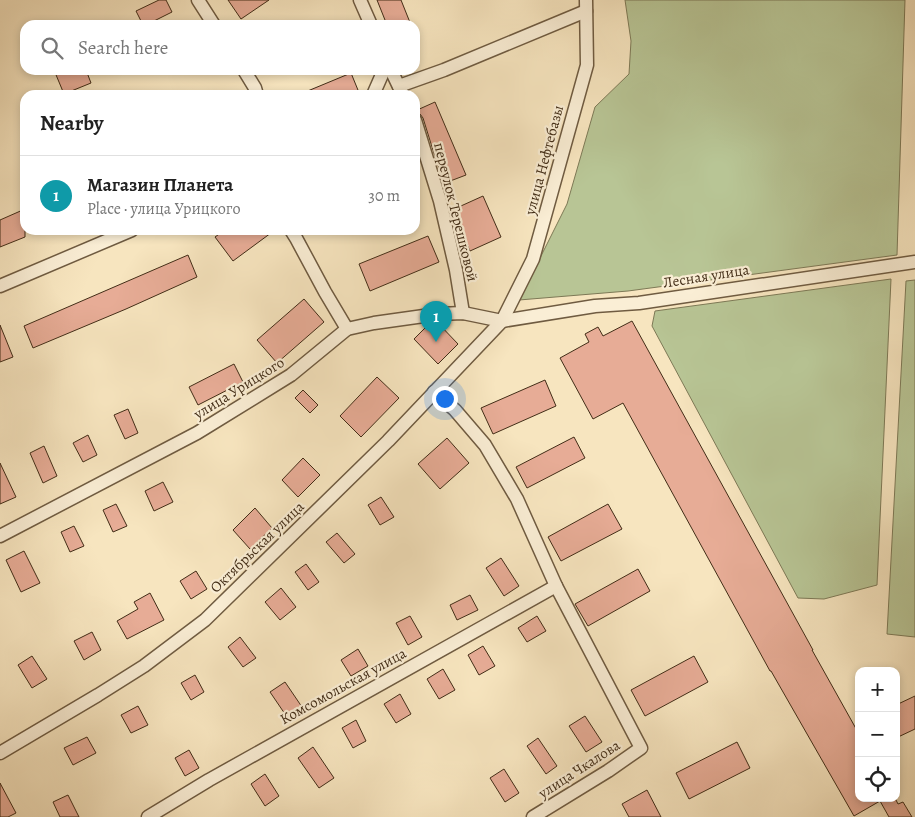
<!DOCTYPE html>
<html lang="en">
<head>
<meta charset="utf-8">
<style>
	body { margin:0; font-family:Alegreya,serif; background:#f2f2f2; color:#222 }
	.controls { position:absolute; right:15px; bottom:15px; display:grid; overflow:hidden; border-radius:10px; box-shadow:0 2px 8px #0003 }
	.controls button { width:45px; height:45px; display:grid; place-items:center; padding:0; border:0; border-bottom:1px solid #e0e0e0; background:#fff; color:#222; font:25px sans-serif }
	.you { position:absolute; left:444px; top:398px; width:18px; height:18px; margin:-12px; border:4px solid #fff; border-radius:50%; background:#1a73e8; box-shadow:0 0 0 8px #1a73e833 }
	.badge { display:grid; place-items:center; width:32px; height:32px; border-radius:50%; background:#b45309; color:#fff; font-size:16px; font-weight:700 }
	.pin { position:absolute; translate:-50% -41px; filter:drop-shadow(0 1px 2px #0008) }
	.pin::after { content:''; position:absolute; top:26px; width:18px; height:15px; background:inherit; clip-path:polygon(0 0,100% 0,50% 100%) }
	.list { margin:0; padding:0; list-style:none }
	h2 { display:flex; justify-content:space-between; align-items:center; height:65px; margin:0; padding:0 20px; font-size:21px }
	h2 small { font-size:16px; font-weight:400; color:#767676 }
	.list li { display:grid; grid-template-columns:32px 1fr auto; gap:15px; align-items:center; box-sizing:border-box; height:80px; padding:0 20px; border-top:1px solid #e0e0e0 }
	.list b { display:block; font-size:19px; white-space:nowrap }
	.list p { margin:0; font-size:16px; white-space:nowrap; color:#767676 }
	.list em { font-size:16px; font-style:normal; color:#767676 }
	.icon { flex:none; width:28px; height:28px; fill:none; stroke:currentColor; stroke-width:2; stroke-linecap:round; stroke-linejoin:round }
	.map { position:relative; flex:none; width:915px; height:817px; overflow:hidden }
	.search { position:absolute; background:#fff; box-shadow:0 2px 8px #0003; left:20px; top:20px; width:400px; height:55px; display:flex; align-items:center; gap:12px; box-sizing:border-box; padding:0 18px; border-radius:15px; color:#767676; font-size:19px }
	.panel { position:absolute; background:#fff; box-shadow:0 2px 8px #0003; left:20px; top:90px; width:400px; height:145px; border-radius:15px }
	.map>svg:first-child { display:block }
	.green { fill:#b8c595; stroke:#7d7956 }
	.building { fill:#e7ac96; stroke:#422d17 }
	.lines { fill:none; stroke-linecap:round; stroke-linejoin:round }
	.minor-casing { stroke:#6f5b41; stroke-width:15 }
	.minor { stroke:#faeed5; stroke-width:12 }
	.labels { text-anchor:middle; stroke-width:4.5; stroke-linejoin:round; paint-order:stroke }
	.street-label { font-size:15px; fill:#422d17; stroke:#faeed5 }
</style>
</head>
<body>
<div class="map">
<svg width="915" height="817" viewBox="0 0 915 817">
	<rect width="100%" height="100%" fill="#f7e5bf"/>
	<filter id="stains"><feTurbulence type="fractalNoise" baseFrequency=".004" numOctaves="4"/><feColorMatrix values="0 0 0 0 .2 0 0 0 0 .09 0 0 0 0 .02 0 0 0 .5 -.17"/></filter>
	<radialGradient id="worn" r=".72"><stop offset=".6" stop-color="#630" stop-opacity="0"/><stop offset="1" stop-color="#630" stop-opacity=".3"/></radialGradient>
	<g class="green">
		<polygon points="625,0 905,0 897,255 628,291 519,300 567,204 595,107 629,74 631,41"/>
		<polygon points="891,279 877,585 824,599 798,598 652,326 655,311"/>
		<polygon points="915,280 915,637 887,634 906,281"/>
	</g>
	<g class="building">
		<polygon points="159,0 166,0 172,12 146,25 143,25 136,11"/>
		<polygon points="228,0 269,0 241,19"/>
		<polygon points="377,0 401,0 411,25 387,25"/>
		<polygon points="54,70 86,70 91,83 64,94"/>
		<polygon points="351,73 360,95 298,95"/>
		<polygon points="435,102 466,175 445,183 437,163 423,118 420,114 415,111"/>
		<polygon points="483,196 501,237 470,251 452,210"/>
		<polygon points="25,209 25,237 0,247 0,220"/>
		<polygon points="225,230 275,230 233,261 215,237"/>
		<polygon points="428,236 439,262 370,291 359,264"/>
		<polygon points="188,255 197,277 126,309 33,348 24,326"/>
		<polygon points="304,299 324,322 277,363 257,340"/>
		<polygon points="632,321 813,650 812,650 859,734 859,798 895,798 898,804 903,802 912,817 889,817 880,801 854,816 771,671 770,671 623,403 593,419 560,358 589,342 585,334 598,327 603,336"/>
		<polygon points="437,322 458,344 438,364 414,339 430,323"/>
		<polygon points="0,325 13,357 0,362"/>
		<polygon points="234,364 243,382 198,405 189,387"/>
		<polygon points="377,377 399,398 361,437 340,416"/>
		<polygon points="545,380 556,406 493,434 481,408"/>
		<polygon points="303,390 318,405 310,413 295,398"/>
		<polygon points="128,409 138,433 125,439 114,415"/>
		<polygon points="88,435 97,455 83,462 73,443"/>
		<polygon points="574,437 585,458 527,488 516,467"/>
		<polygon points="447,438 469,463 440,489 418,464"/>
		<polygon points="44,446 57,476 43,483 30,453"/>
		<polygon points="303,458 320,475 298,497 282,480"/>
		<polygon points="0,463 16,497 0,504"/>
		<polygon points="163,482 173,502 154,511 145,491"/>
		<polygon points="381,497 394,517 380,525 368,505"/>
		<polygon points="116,504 127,526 113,532 103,510"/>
		<polygon points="608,504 622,529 561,561 548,537"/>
		<polygon points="255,508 272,528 250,549 233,530"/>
		<polygon points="74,526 84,546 70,552 61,532"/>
		<polygon points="337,533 355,554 344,563 326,542"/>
		<polygon points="24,551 40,583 21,592 6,560"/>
		<polygon points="501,558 519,586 504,596 486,568"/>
		<polygon points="306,564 319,582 308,590 295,572"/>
		<polygon points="638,569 650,591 588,626 575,604"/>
		<polygon points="196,571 207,589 191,599 180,581"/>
		<polygon points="281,588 296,607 280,620 265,602"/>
		<polygon points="150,593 164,620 127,639 117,621 138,609 134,602"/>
		<polygon points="470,595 478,610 457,620 450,605"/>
		<polygon points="410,616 422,637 408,645 396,623"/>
		<polygon points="537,616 546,631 527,642 518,628"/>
		<polygon points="92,632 101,650 84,660 74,641"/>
		<polygon points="240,637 256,658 243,667 228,647"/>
		<polygon points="483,646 495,666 479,675 468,655"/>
		<polygon points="358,649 368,666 351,676 341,660"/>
		<polygon points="32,656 47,679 32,688 18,665"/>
		<polygon points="694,656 708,682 645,716 631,690"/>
		<polygon points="443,669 455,690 439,699 427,679"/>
		<polygon points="195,675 204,692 191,700 181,683"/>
		<polygon points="285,682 302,707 287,717 270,692"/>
		<polygon points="400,694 411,714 396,723 384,704"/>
		<polygon points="915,696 915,729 896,738 896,705"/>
		<polygon points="138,706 148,725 131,733 121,715"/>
		<polygon points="585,716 602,742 586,752 569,726"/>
		<polygon points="356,720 366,741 353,748 342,728"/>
		<polygon points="87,737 96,753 73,765 64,748"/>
		<polygon points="538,738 557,766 546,774 527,746"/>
		<polygon points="737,742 750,768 689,799 676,773"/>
		<polygon points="313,747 334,778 319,788 298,758"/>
		<polygon points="189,750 199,768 185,776 175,758"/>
		<polygon points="504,769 519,793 505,802 490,778"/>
		<polygon points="265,774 279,796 265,806 251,784"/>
		<polygon points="0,783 16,813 8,817 0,817"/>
		<polygon points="647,790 661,817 629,817 622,804"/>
		<polygon points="68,795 79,817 60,817 53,802"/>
	</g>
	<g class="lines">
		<defs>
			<g id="minor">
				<polyline points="198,0 214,25"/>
				<polyline points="360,0 371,25"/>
				<polyline points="244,70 255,88 257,95"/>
				<polyline points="391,70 403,95"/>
				<polyline points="399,86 444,70 586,11"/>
				<polyline points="373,95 384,70"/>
				<polyline points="415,120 440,201 456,270 463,313"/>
				<polyline points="291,230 296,238 325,292 347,329"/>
				<polyline points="0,286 132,230"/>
				<polyline points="434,392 455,410 485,445 517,499 556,586 641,748 608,771 533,817"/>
				<polyline points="0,536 197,433 291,375 347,329 374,323 438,314 463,313 502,321 595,306 639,303 915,262"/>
				<polyline points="0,753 98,695 144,666 205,620 388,441 502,321 533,259 587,65 586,0"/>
				<polyline points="148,817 209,780 556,586"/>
			</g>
		</defs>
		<use href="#minor" class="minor-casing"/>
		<use href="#minor" class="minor"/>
	</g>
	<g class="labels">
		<g class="street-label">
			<text transform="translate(544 160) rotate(-75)" y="5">улица Нефтебазы</text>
			<text transform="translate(456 212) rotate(76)" y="5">переулок Терешковой</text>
			<text transform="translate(706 276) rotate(-9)" y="5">Лесная улица</text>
			<text transform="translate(239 388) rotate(-32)" y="5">улица Урицкого</text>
			<text transform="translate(257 547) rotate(-44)" y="5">Октябрьская улица</text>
			<text transform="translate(343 686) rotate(-29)" y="5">Комсомольская улица</text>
			<text transform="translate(579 769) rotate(-33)" y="5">улица Чкалова</text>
		</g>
	</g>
	<rect width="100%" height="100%" filter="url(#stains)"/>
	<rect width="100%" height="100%" fill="url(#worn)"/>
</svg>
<div class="controls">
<button>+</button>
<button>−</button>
<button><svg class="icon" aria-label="locate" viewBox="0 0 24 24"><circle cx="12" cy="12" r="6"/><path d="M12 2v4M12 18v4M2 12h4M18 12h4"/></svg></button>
</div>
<div class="you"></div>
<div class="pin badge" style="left:436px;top:342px;background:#0f9aa8">1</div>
<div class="search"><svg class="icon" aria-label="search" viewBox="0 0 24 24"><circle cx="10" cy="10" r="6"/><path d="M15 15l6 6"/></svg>Search here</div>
<section class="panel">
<h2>Nearby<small></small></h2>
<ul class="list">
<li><span class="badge" style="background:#0f9aa8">1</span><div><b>Магазин Планета</b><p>Place · улица Урицкого</p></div><em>30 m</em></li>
</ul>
</section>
</div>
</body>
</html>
